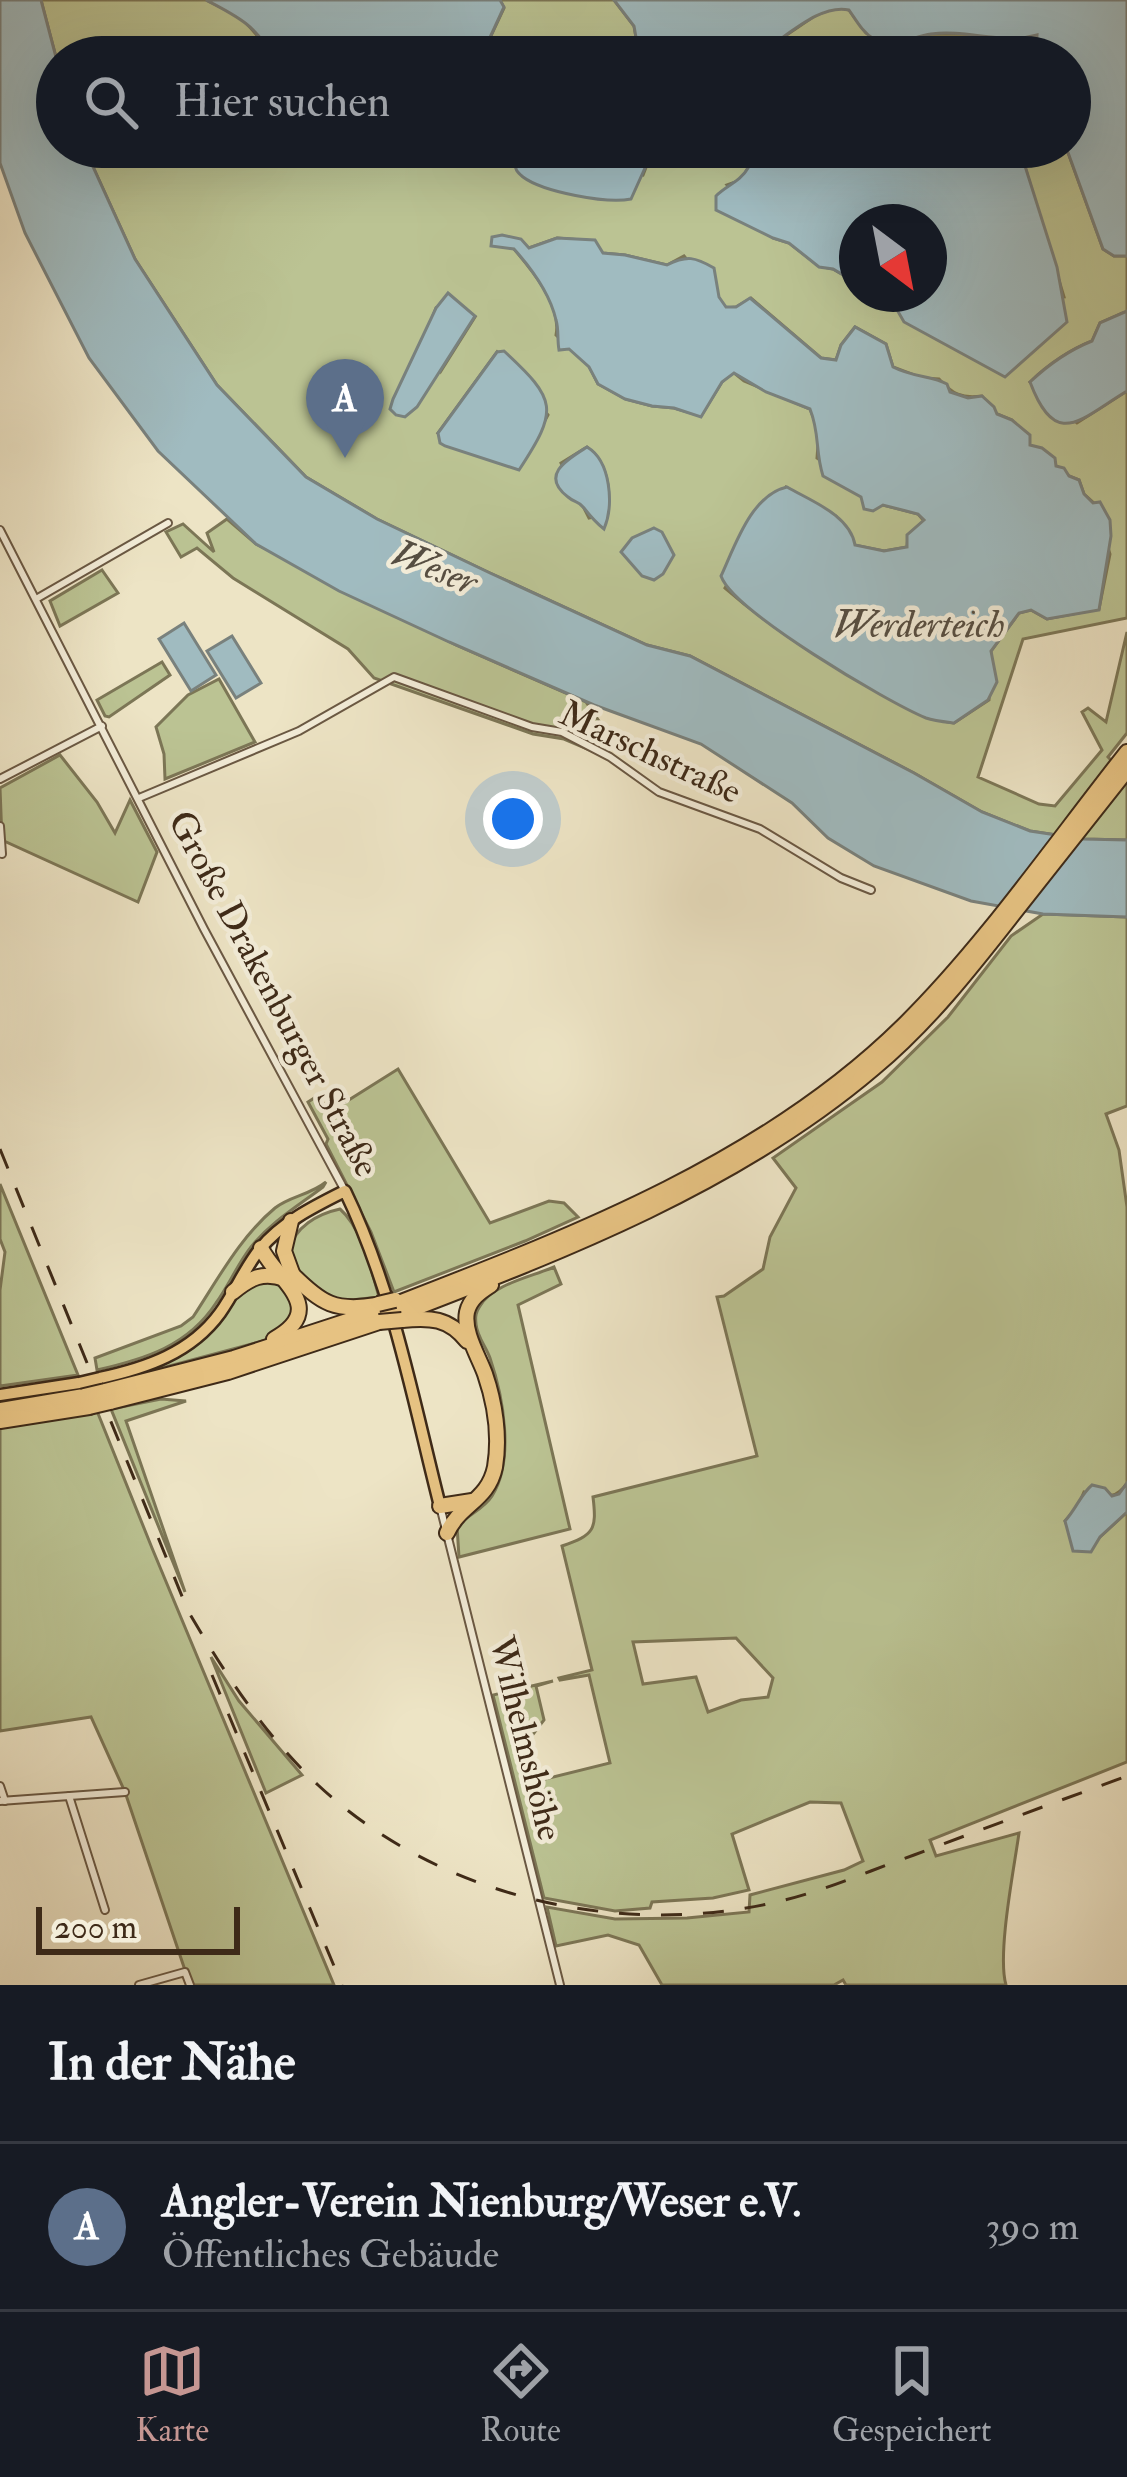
<!DOCTYPE html>
<html lang="de">
<head>
<meta charset="utf-8">
<style>
	body { margin:0; font-family:"IM FELL Double Pica",serif; background:#20242c; color:#f1f3f6 }
	.compass { position:absolute; left:839px; top:204px; width:108px; height:108px; border-radius:50%; background:#171b24; box-shadow:0 12px 48px #0002; rotate:148deg }
	.scale { position:absolute; left:36px; bottom:30px; width:204px; box-sizing:border-box; padding-left:12px; border:6px solid #3e2a18; border-top:0; font-size:33px; line-height:42px; white-space:nowrap; color:#3e2a18; -webkit-text-stroke:9px #f3edd9; paint-order:stroke }
	.you { position:absolute; left:513px; top:819px; width:42px; height:42px; margin:-30px; border:9px solid #fff; border-radius:50%; background:#1a73e8; box-shadow:0 0 0 18px #1a73e833 }
	.badge { display:grid; place-items:center; width:78px; height:78px; border-radius:50%; background:#c59692; color:#fff; font-size:39px; font-weight:700 }
	.pin { position:absolute; translate:-50% -99px; filter:drop-shadow(0 3px 6px #0008) }
	.pin::after { content:''; position:absolute; top:63px; width:42px; height:36px; background:inherit; clip-path:polygon(0 0,100% 0,50% 100%) }
	.list { margin:0; padding:0; list-style:none }
	h2 { display:flex; justify-content:space-between; align-items:center; height:156px; margin:0; padding:0 48px; font-size:51px }
	h2 small { font-size:39px; font-weight:400; color:#9ea1a6 }
	.list li { display:grid; grid-template-columns:78px 1fr auto; gap:36px; align-items:center; box-sizing:border-box; height:168px; padding:0 48px; border-top:3px solid #363941 }
	.list b { display:block; font-size:45px; white-space:nowrap }
	.list p { margin:0; font-size:39px; white-space:nowrap; color:#9ea1a6 }
	.list em { font-size:39px; font-style:normal; color:#9ea1a6 }
	.icon { flex:none; width:66px; height:66px; fill:none; stroke:currentColor; stroke-width:2; stroke-linecap:round; stroke-linejoin:round }
	.map { position:relative; flex:none; width:1127px; height:1985px; overflow:hidden }
	.search { position:absolute; background:#171b24; box-shadow:0 12px 48px #0002; left:36px; right:36px; top:36px; height:132px; display:flex; align-items:center; gap:30px; box-sizing:border-box; padding:0 42px; border-radius:66px; color:#9ea1a6; font-size:45px }
	.sheet { height:324px; background:#171b24 }
	nav { display:flex; justify-content:space-around; align-items:center; box-sizing:border-box; height:168px; border-top:3px solid #363941; background:#171b24; font-size:33px; color:#9ea1a6 }
	nav a { display:grid; justify-items:center; gap:6px }
	nav .on { color:#c59692 }
	.map>svg:first-child { display:block }
	.green { fill:#bbc393; stroke:#7c7656; stroke-width:3; fill-rule:evenodd }
	.water { fill:#a0bbc0; stroke:#79817d; stroke-width:3 }
	.lines { fill:none; stroke-linecap:round; stroke-linejoin:round }
	.street-casing { stroke:#6a5843; stroke-width:10 }
	.primary-casing { stroke:#3e2a18; stroke-width:15 }
	.highway-casing { stroke:#3e2a18; stroke-width:18 }
	.street { stroke:#f3edd9; stroke-width:6 }
	.primary { stroke:#e6c282; stroke-width:10 }
	.highway { stroke:#e6c282; stroke-width:14 }
	.rail { stroke:#3e2a18; stroke-width:3; stroke-dasharray:21 21; stroke-linecap:butt }
	.primary-bridge-casing { stroke:#3e2a18; stroke-width:15; stroke-linecap:butt }
	.highway-bridge-casing { stroke:#3e2a18; stroke-width:18; stroke-linecap:butt }
	.primary-bridge { stroke:#e6c282; stroke-width:10 }
	.highway-bridge { stroke:#e6c282; stroke-width:14 }
	.labels { text-anchor:middle; stroke-width:9; stroke-linejoin:round; paint-order:stroke }
	.street-label { font-size:36px; fill:#3e2a18; stroke:#f3edd9 }
	.water-label { font-size:39px; font-style:italic; fill:#564e42; stroke:#f3edd9 }
</style>
</head>
<body>
<div class="map">
<svg width="1127" height="1985" viewBox="0 0 1127 1985">
	<rect width="100%" height="100%" fill="#ede4c5"/>
	<filter id="stains"><feTurbulence type="fractalNoise" baseFrequency=".00167" numOctaves="4"/><feColorMatrix values="0 0 0 0 .2 0 0 0 0 .09 0 0 0 0 .02 0 0 0 .5 -.17"/></filter>
	<radialGradient id="worn" r=".72"><stop offset=".6" stop-color="#630" stop-opacity="0"/><stop offset="1" stop-color="#630" stop-opacity=".3"/></radialGradient>
	<g class="green">
		<polygon points="41,0 206,0 242,18 267,47 271,57 57,57 57,61"/>
		<polygon points="500,0 614,0 634,26 637,43 650,57 481,57 504,8"/>
		<polygon points="838,7 849,10 866,33 902,43 931,34 1038,35 1036,57 754,57 816,15"/>
		<path d="M 84,147 L 537,147 L 536,153 L 526,160 L 643,175 L 654,147 L 737,147 L 748,168 L 741,180 L 727,185 L 773,238 L 789,243 L 819,266 L 833,269 L 857,283 L 857,294 L 875,294 L 896,308 L 1064,297 L 1019,147 L 1066,147 L 1103,249 L 1114,256 L 1127,256 L 1127,311 L 1100,323 L 1092,341 C 1067,351 1049,364 1030,382 L 1077,423 L 1127,391 L 1127,618 L 1023,639 L 978,777 L 1039,804 L 1055,806 L 1102,750 L 1082,712 L 1088,708 L 1106,722 L 1127,632 L 1127,733 L 1108,757 L 1127,777 L 1127,840 L 1083,839 L 1030,831 L 982,812 L 914,773 L 690,656 L 647,645 L 490,573 L 377,519 L 306,477 L 217,385 L 135,259 ZM 557,238 L 594,241 L 602,253 L 625,255 L 667,265 L 684,256 L 726,308 L 736,307 L 751,298 L 821,358 L 836,360 L 841,345 L 855,327 L 886,344 L 893,367 L 922,378 L 939,379 C 952,394 962,399 982,396 L 997,414 L 1012,420 L 1030,445 L 1069,476 L 1079,480 L 1084,494 L 1094,503 L 1110,554 L 1099,609 L 1047,619 L 1031,610 L 1019,613 L 991,651 L 989,700 L 954,723 C 924,719 902,704 875,690 C 822,661 771,628 725,588 L 786,487 L 836,516 L 854,545 L 884,551 L 907,547 L 908,535 L 924,521 L 918,514 L 883,505 L 817,458 L 819,432 L 810,409 L 744,381 L 733,372 L 722,382 L 701,416 L 674,408 L 652,406 L 626,399 L 598,384 L 589,366 L 556,335 C 562,306 532,270 514,249 L 529,248 ZM 436,308 L 475,317 L 441,371 L 428,328 ZM 497,352 L 548,415 L 519,469 L 483,456 L 438,433 ZM 587,447 C 607,461 612,490 607,514 L 589,518 L 561,463 Z"/>
		<polygon points="227,519 256,544 456,645 586,702 607,733 606,757 564,739 533,734 374,678 348,649 233,578 197,548 181,557 166,532 183,524 214,552 207,533"/>
		<polygon points="102,570 118,593 60,626 50,601"/>
		<polygon points="162,662 170,675 109,717 105,716 97,700"/>
		<polygon points="219,679 255,742 165,779 164,754 156,727 188,695"/>
		<polygon points="60,755 97,802 115,833 130,800 157,852 138,902 2,840 0,788"/>
		<path d="M 1043,914 L 1127,917 L 1127,1106 L 1106,1114 L 1119,1150 L 1127,1207 L 1127,1483 C 1114,1502 1104,1495 1084,1492 L 1078,1506 L 1065,1521 L 1070,1533 L 1100,1537 L 1127,1512 L 1127,1762 L 930,1840 L 936,1856 L 1019,1833 C 1014,1869 997,1954 1006,1985 L 846,1985 L 843,1980 L 834,1985 L 662,1985 L 639,1945 L 608,1935 L 556,1946 L 547,1907 L 615,1919 L 687,1918 L 749,1912 L 750,1895 L 844,1870 L 863,1861 L 841,1803 L 810,1802 L 732,1834 L 749,1890 L 713,1898 L 652,1902 L 650,1908 L 615,1911 L 544,1898 L 493,1695 L 553,1681 L 536,1686 L 544,1720 L 524,1746 L 533,1782 L 610,1763 L 589,1675 L 560,1680 L 559,1678 L 592,1670 L 562,1546 C 594,1535 597,1530 593,1497 L 757,1456 L 717,1297 L 724,1296 L 763,1269 L 770,1237 L 796,1188 L 773,1158 L 882,1082 L 948,1017 L 1011,936 ZM 736,1638 L 773,1678 L 768,1697 L 741,1700 L 708,1712 L 696,1677 L 643,1684 L 633,1642 Z"/>
		<polygon points="398,1069 490,1223 549,1201 564,1203 578,1217 525,1241 394,1292 371,1232 326,1144 328,1139 308,1102 319,1095 328,1113"/>
		<path d="M 326,1182 L 323,1187 C 298,1206 271,1222 251,1247 C 237,1265 229,1285 216,1303 C 188,1346 145,1359 97,1370 L 95,1358 L 181,1326 L 193,1317 C 218,1279 240,1237 275,1208 C 290,1196 310,1195 326,1182 Z"/>
		<polygon points="0,1184 78,1375 0,1386 0,1290 5,1252 0,1239"/>
		<path d="M 340,1209 C 362,1228 371,1269 379,1297 L 333,1302 L 294,1268 L 289,1250 C 295,1227 317,1214 340,1209 Z"/>
		<path d="M 554,1267 L 561,1284 L 518,1305 L 570,1529 L 459,1557 L 457,1526 C 468,1515 484,1509 492,1496 C 515,1460 503,1396 490,1358 C 486,1347 477,1336 476,1324 C 475,1316 476,1312 480,1306 C 493,1284 531,1277 554,1267 Z"/>
		<polygon points="264,1278 287,1285 294,1316 279,1334 266,1340 102,1384 101,1382 160,1366 194,1346 204,1337 238,1294"/>
		<polygon points="161,1399 186,1401 126,1421 185,1592 111,1409"/>
		<polygon points="97,1411 152,1548 334,1985 190,1985 125,1792 91,1717 0,1731 0,1428"/>
		<polygon points="211,1657 239,1701 302,1775 266,1793"/>
	</g>
	<g class="water">
		<polygon points="0,0 41,0 57,61 57,147 84,147 135,259 217,385 306,477 377,519 490,573 647,645 690,656 914,773 982,812 1030,831 1083,839 1127,840 1127,917 1043,914 971,901 874,866 828,838 792,803 701,744 594,705 449,642 339,591 256,544 158,451 89,358 25,233 0,163"/>
		<path d="M 206,0 L 500,0 L 504,7 L 481,57 L 271,57 C 260,27 233,14 206,0 Z"/>
		<path d="M 614,0 L 1127,0 L 1127,256 L 1114,256 L 1103,249 L 1066,147 L 1070,147 L 1070,57 L 1036,57 L 1037,35 C 1002,45 967,29 931,34 C 911,37 895,48 874,39 C 863,33 856,20 849,10 C 818,3 783,41 756,55 C 742,62 670,57 650,57 L 637,43 L 634,26 Z"/>
		<path d="M 537,147 L 654,147 L 654,148 L 631,199 C 607,204 543,192 523,177 C 515,170 516,170 514,160 L 526,160 L 536,153 Z"/>
		<path d="M 737,147 L 1019,147 L 1057,267 L 1067,322 L 1005,377 L 904,322 L 896,308 L 875,294 L 929,294 L 929,222 L 857,222 L 857,283 L 833,269 L 819,267 L 789,243 L 773,238 L 716,210 L 716,196 C 727,185 740,182 748,168 Z"/>
		<path d="M 502,235 L 521,239 L 529,248 L 557,238 L 595,240 L 603,253 L 625,255 L 667,265 C 687,255 695,257 714,268 L 719,297 L 726,307 L 736,307 L 750,298 L 821,358 L 836,360 L 841,345 L 855,327 L 886,344 L 893,367 C 912,377 932,376 947,384 L 950,392 L 968,398 L 982,396 L 994,407 L 997,414 L 1012,420 L 1030,435 L 1030,445 L 1042,448 L 1055,458 L 1056,466 L 1064,468 L 1069,476 L 1079,480 L 1084,494 L 1093,503 L 1100,502 L 1110,520 L 1111,536 L 1099,610 L 1047,619 L 1031,610 L 1019,613 L 991,651 L 997,682 L 988,700 L 954,723 C 945,722 934,721 926,718 C 887,702 733,611 721,576 C 735,546 751,495 787,487 C 811,501 850,515 855,545 L 884,551 L 907,547 L 907,535 L 924,520 L 918,514 L 883,505 L 873,511 L 864,509 L 861,497 L 823,476 C 815,451 820,434 810,409 L 766,392 L 734,373 L 722,382 L 701,417 L 674,408 L 652,406 L 625,399 L 598,384 L 589,367 L 569,349 L 559,350 C 557,339 559,330 556,320 C 550,294 532,269 514,249 L 491,246 L 492,237 Z"/>
		<polygon points="448,293 475,316 417,407 405,417 396,415 390,409 393,399 436,308"/>
		<path d="M 1127,311 L 1127,391 C 1080,419 1056,451 1030,382 C 1049,364 1067,351 1092,341 L 1100,323 Z"/>
		<path d="M 504,351 C 557,400 559,409 519,470 L 445,446 L 440,443 L 438,433 L 497,352 Z"/>
		<path d="M 587,447 C 611,461 614,505 604,529 C 595,522 591,517 584,508 C 578,500 576,504 568,497 C 539,475 568,459 587,447 Z"/>
		<polygon points="654,528 662,532 674,555 663,574 654,580 642,576 621,552 632,538"/>
		<polygon points="184,623 216,675 191,691 159,639"/>
		<polygon points="232,636 261,683 236,698 207,651"/>
		<path d="M 1127,1483 L 1127,1512 L 1100,1537 L 1091,1552 L 1073,1551 L 1065,1521 C 1076,1509 1081,1494 1092,1485 L 1105,1488 L 1112,1496 L 1119,1494 Z"/>
	</g>
	<g class="lines">
		<defs>
			<g id="street">
				<polyline points="0,530 204,929 345,1191"/>
				<polyline points="36,599 168,523"/>
				<polyline points="0,779 102,726"/>
				<polyline points="139,798 299,731 394,677 532,727 562,732 610,757 659,792 760,829 841,878 871,890"/>
				<polyline points="0,826 2,854"/>
				<polyline points="440,1506 560,1985"/>
				<polyline points="0,1786 5,1801"/>
				<polyline points="69,1796 105,1910"/>
				<polyline points="0,1801 125,1792"/>
				<polyline points="139,1985 185,1972 190,1985"/>
			</g>
			<g id="primary">
				<path d="M 100,1378 C 146,1368 191,1353 220,1313 C 235,1292 244,1269 260,1249 C 282,1222 315,1206 345,1191 C 393,1290 413,1400 440,1506"/>
				<polyline points="0,1395 79,1383"/>
			</g>
			<g id="highway">
				<polyline points="291,1221 284,1251 292,1273"/>
				<path d="M 261,1248 C 276,1280 330,1308 274,1339"/>
				<path d="M 292,1274 C 322,1304 335,1312 377,1305"/>
				<path d="M 233,1292 C 250,1278 263,1271 285,1279"/>
				<path d="M 396,1304 C 574,1235 765,1162 903,1026 C 985,945 1055,843 1127,752"/>
				<path d="M 400,1314 C 564,1251 738,1184 874,1068 C 928,1023 971,968 1014,913 C 1052,865 1089,818 1127,770"/>
				<path d="M 402,1320 C 430,1317 449,1318 467,1341"/>
				<polyline points="105,1391 234,1358 381,1310"/>
				<polyline points="110,1402 228,1372 379,1322"/>
				<polyline points="0,1410 84,1396"/>
				<polyline points="0,1421 89,1407"/>
				<polyline points="440,1506 472,1501"/>
				<path d="M 447,1533 C 460,1504 488,1501 495,1467 C 500,1437 495,1403 485,1374 C 479,1357 463,1332 467,1312 C 470,1299 480,1292 491,1285"/>
			</g>
		</defs>
		<use href="#street" class="street-casing"/>
		<use href="#primary" class="primary-casing"/>
		<use href="#highway" class="highway-casing"/>
		<use href="#street" class="street"/>
		<use href="#primary" class="primary"/>
		<use href="#highway" class="highway"/>
		<g class="rail">
			<path d="M 0,1149 L 188,1611 C 226,1675 263,1733 318,1785 C 440,1899 625,1940 785,1900 C 829,1889 871,1870 914,1855 C 985,1828 1056,1802 1127,1776"/>
			<polyline points="212,1675 342,1985"/>
		</g>
		<defs>
			<polyline id="primary-bridge" points="79,1383 100,1378"/>
			<g id="highway-bridge">
				<polyline points="378,1304 395,1300"/>
				<polyline points="379,1322 402,1320"/>
				<polyline points="84,1396 105,1391"/>
				<polyline points="89,1407 110,1402"/>
			</g>
		</defs>
		<use href="#primary-bridge" class="primary-bridge-casing"/>
		<use href="#highway-bridge" class="highway-bridge-casing"/>
		<use href="#primary-bridge" class="primary-bridge"/>
		<use href="#highway-bridge" class="highway-bridge"/>
	</g>
	<g class="labels">
		<g class="street-label">
			<text transform="translate(651 751) rotate(25)" y="13">Marschstraße</text>
			<text transform="translate(275 993) rotate(62)" y="13">Große Drakenburger Straße</text>
			<text transform="translate(527 1738) rotate(76)" y="13">Wilhelmshöhe</text>
		</g>
		<g class="water-label">
			<text transform="translate(435 566) rotate(22)" y="14">Weser</text>
			<text x="919" y="637">Werderteich</text>
		</g>
	</g>
	<rect width="100%" height="100%" filter="url(#stains)"/>
	<rect width="100%" height="100%" fill="url(#worn)"/>
</svg>
<svg class="compass" viewBox="-18 -18 36 36"><path d="M0-13l5 13h-10z" fill="#e53935"/><path d="M0 13l5-13h-10z" fill="#9ea1a6"/></svg>
<div class="scale">200 m</div>
<div class="you"></div>
<div class="pin badge" style="left:345px;top:458px;background:#5c6f8a">A</div>
<div class="search"><svg class="icon" aria-label="search" viewBox="0 0 24 24"><circle cx="10" cy="10" r="6"/><path d="M15 15l6 6"/></svg>Hier suchen</div>
</div>
<section class="sheet">
<h2>In der Nähe<small></small></h2>
<ul class="list">
<li><span class="badge" style="background:#5c6f8a">A</span><div><b>Angler-Verein Nienburg/Weser e.V.</b><p>Öffentliches Gebäude</p></div><em>390 m</em></li>
</ul>
</section>
<nav>
<a class="on"><svg class="icon" aria-label="map" viewBox="0 0 24 24"><path d="M3 6l6-2 6 2 6-2v14l-6 2-6-2-6 2zM9 4v14M15 6v14"/></svg>Karte</a>
<a><svg class="icon" aria-label="directions" viewBox="0 0 24 24"><path d="M12 3l9 9-9 9-9-9zM9 14v-3h6M13 9l2 2-2 2"/></svg>Route</a>
<a><svg class="icon" aria-label="saved" viewBox="0 0 24 24"><path d="M7 4h10v16l-5-4-5 4z"/></svg>Gespeichert</a>
</nav>
</body>
</html>
